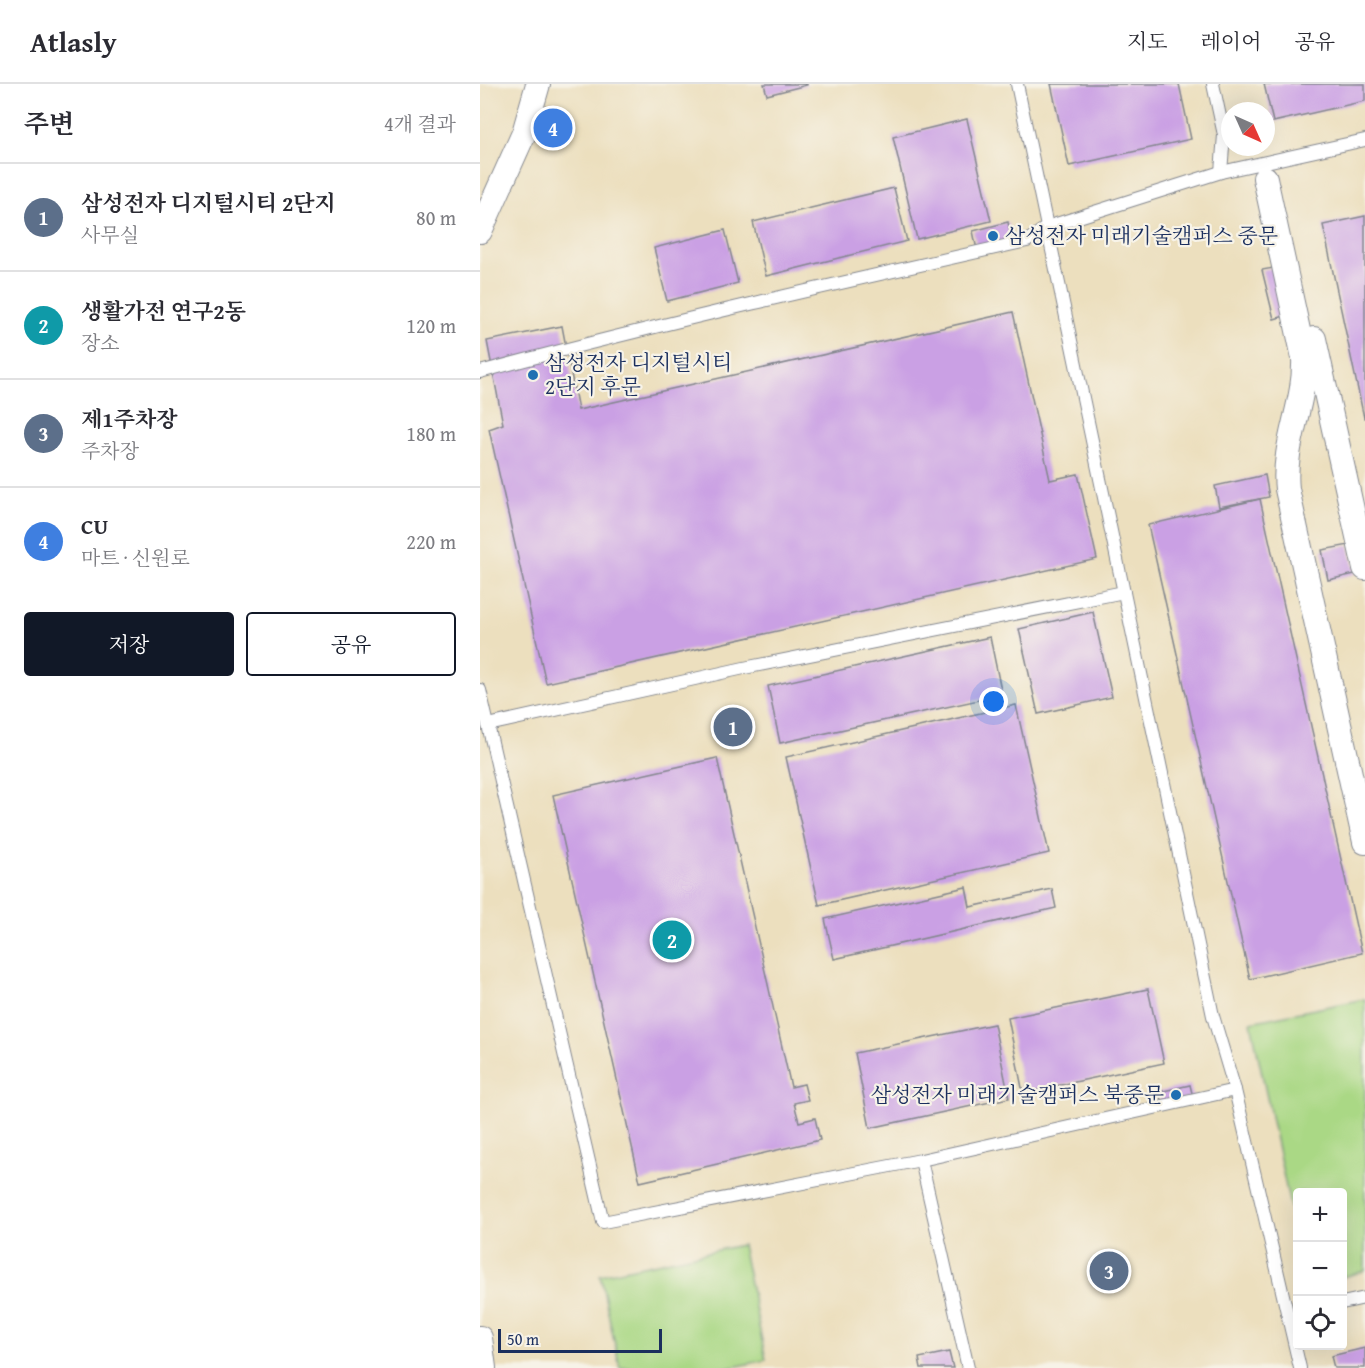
<!DOCTYPE html>
<html lang="ko">
<head>
<meta charset="utf-8">
<style>
	body { margin:0; font-family:"Gentium Book Plus","Noto Serif KR",serif; background:#f2f2f3; color:#2b2b33 }
	.controls { position:absolute; right:18px; bottom:18px; display:grid; overflow:hidden; border-radius:6px; box-shadow:0 6px 24px #0002 }
	.controls button { width:54px; height:54px; display:grid; place-items:center; padding:0; border:0; border-bottom:2px solid #e1e1e2; background:#fff; color:#2b2b33; font:30px sans-serif }
	.compass { position:absolute; left:741px; top:18px; width:54px; height:54px; border-radius:50%; background:#fff; box-shadow:0 6px 24px #0002; rotate:135deg }
	.scale { position:absolute; left:18px; bottom:15px; width:164px; box-sizing:border-box; padding-left:6px; border:3px solid #1b2f5e; border-top:0; font-size:16px; line-height:21px; white-space:nowrap; color:#1b2f5e; -webkit-text-stroke:4px #f7f3e8; paint-order:stroke }
	.you { position:absolute; left:514px; top:618px; width:21px; height:21px; margin:-15px; border:4px solid #fff; border-radius:50%; background:#1a73e8; box-shadow:0 0 0 9px #1a73e833 }
	.badge { display:grid; place-items:center; width:39px; height:39px; border-radius:50%; background:#111827; color:#fff; font-size:20px; font-weight:700 }
	.pin { position:absolute; translate:-50% -50%; border:3px solid #fff; box-shadow:0 2px 6px #0006 }
	.list { margin:0; padding:0; list-style:none }
	h2 { display:flex; justify-content:space-between; align-items:center; height:78px; margin:0; padding:0 24px; font-size:26px }
	h2 small { font-size:20px; font-weight:400; color:#7c7c81 }
	.list li { display:grid; grid-template-columns:39px 1fr auto; gap:18px; align-items:center; box-sizing:border-box; height:108px; padding:0 24px; border-top:2px solid #e1e1e2 }
	.list b { display:block; font-size:22px; white-space:nowrap }
	.list p { margin:0; font-size:20px; white-space:nowrap; color:#7c7c81 }
	.list em { font-size:20px; font-style:normal; color:#7c7c81 }
	.actions { display:flex; gap:12px; padding:18px 24px }
	.actions a { flex:1; padding:14px 0; border:2px solid #111827; border-radius:6px; text-align:center; font-size:21px; color:#111827 }
	.actions .main { background:#111827; color:#fff }
	.icon { flex:none; width:33px; height:33px; fill:none; stroke:currentColor; stroke-width:2; stroke-linecap:round; stroke-linejoin:round }
	.map { position:relative; flex:none; width:885px; height:1284px; overflow:hidden }
	header { display:flex; align-items:center; gap:36px; box-sizing:border-box; height:84px; padding:0 30px; background:#fff; border-bottom:2px solid #e1e1e2 }
	header strong { font-size:28px }
	nav { display:flex; gap:33px; margin-inline-start:auto; font-size:21px }
	main { display:flex }
	aside { flex:1; background:#fff }
	.map>svg:first-child { display:block }
	.green { fill:#aad885; stroke:#628472; stroke-width:1.5 }
	.building { fill:#caa0e4 }
	.lines { fill:none; stroke-linecap:round; stroke-linejoin:round }
	.lane-casing { stroke:#84878e; stroke-width:14 }
	.street-casing { stroke:#84878e; stroke-width:26 }
	.lane { stroke:#fff; stroke-width:12 }
	.street { stroke:#fff; stroke-width:24 }
	.poi-dot { fill:#1f6fb2; stroke:#f7f3e8; stroke-width:2 }
	.labels { text-anchor:middle; stroke-width:4.5; stroke-linejoin:round; paint-order:stroke }
	.poi-label { font-size:21px; fill:#1b2f5e; stroke:#f7f3e8; text-anchor:start }
</style>
</head>
<body>
<header>
<strong>Atlasly</strong>
<nav><a>지도</a><a>레이어</a><a>공유</a></nav>
</header>
<main>
<aside>
<h2>주변<small>4개 결과</small></h2>
<ul class="list">
<li><span class="badge" style="background:#5c6f8a">1</span><div><b>삼성전자 디지털시티 2단지</b><p>사무실</p></div><em>80 m</em></li>
<li><span class="badge" style="background:#0f9aa8">2</span><div><b>생활가전 연구2동</b><p>장소</p></div><em>120 m</em></li>
<li><span class="badge" style="background:#5c6f8a">3</span><div><b>제1주차장</b><p>주차장</p></div><em>180 m</em></li>
<li><span class="badge" style="background:#3f7fe0">4</span><div><b>CU</b><p>마트 · 신원로</p></div><em>220 m</em></li>
</ul>
<div class="actions"><a class="main">저장</a><a>공유</a></div>
</aside>
<div class="map">
<svg width="885" height="1284" viewBox="0 0 885 1284">
	<rect width="100%" height="100%" fill="#f7f3e8"/>
	<filter id="ink" filterUnits="userSpaceOnUse"><feTurbulence type="fractalNoise" baseFrequency=".0167" numOctaves="2"/><feDisplacementMap in="SourceGraphic" scale="12" xChannelSelector="R" yChannelSelector="G"/><feConvolveMatrix kernelMatrix="1 2 1 2 8 2 1 2 1" color-interpolation-filters="sRGB"/></filter>
	<filter id="wash" filterUnits="userSpaceOnUse"><feTurbulence type="fractalNoise" baseFrequency=".008" numOctaves="4" result="noise"/><feDisplacementMap in="SourceGraphic" scale="24" xChannelSelector="R" yChannelSelector="G"/><feGaussianBlur stdDeviation="1.35" result="paint"/><feColorMatrix in="noise" values="0 0 0 0 0 0 0 0 0 0 0 0 0 0 0 0 0 1.4 0 .05"/><feComposite in="paint" operator="in"/></filter>
	<g filter="url(#wash)">
		<rect width="100%" height="100%" fill="#ecdfbe"/>
		<g class="green">
			<polygon points="885,915 885,1187 863,1193 862,1108 818,1108 817,1155 771,938"/>
			<polygon points="262,1161 286,1276 249,1284 140,1284 120,1191"/>
		</g>
		<g id="blocks">
			<g class="building">
				<polygon points="284,0 327,0 327,1 287,11"/>
				<polygon points="571,0 699,0 711,55 589,82"/>
				<polygon points="784,0 885,0 885,17 793,38"/>
				<polygon points="487,35 511,137 437,155 413,53"/>
				<polygon points="414,104 427,157 286,192 273,138"/>
				<polygon points="885,132 885,334 884,334 843,141"/>
				<polygon points="528,138 532,158 497,166 493,147"/>
				<polygon points="245,146 258,199 187,217 174,164"/>
				<polygon points="793,184 805,232 794,235 782,186"/>
				<polygon points="533,228 570,396 598,390 617,475 66,599 9,345 23,340 7,257 82,242 98,326"/>
				<polygon points="785,391 789,413 739,423 735,402"/>
				<polygon points="780,415 882,869 770,895 668,441"/>
				<polygon points="869,461 875,490 848,496 842,466"/>
				<polygon points="613,528 632,613 558,630 539,545"/>
				<polygon points="510,553 522,611 300,659 288,602"/>
				<polygon points="536,621 569,769 339,821 306,673"/>
				<polygon points="237,674 311,1003 324,1000 328,1016 314,1019 319,1038 335,1034 340,1056 160,1098 73,711"/>
				<polygon points="486,803 490,823 572,805 576,824 354,875 345,835"/>
				<polygon points="668,905 684,979 543,1009 528,934"/>
				<polygon points="514,940 529,1014 390,1044 375,969"/>
				<polygon points="710,1001 713,1013 682,1021 679,1008"/>
				<polygon points="885,1264 885,1284 854,1284 851,1272"/>
				<polygon points="469,1268 473,1284 441,1284 439,1274"/>
			</g>
		</g>
	</g>
	<g filter="url(#ink)">
		<use href="#blocks" fill-opacity="0" stroke="#84878e" stroke-width="1.5"/>
		<g class="lines">
			<defs>
				<g id="lane">
					<polyline points="537,0 733,932 755,1006 820,1284"/>
					<polyline points="733,0 744,51 741,88"/>
					<path d="M 0,288 C 181,239 364,198 547,157 L 567,143 L 741,88 L 885,56"/>
					<polyline points="644,508 264,584 8,641 123,1138 441,1076 755,1006"/>
					<polyline points="0,606 8,641"/>
					<polyline points="441,1076 488,1284"/>
					<polyline points="862,1219 885,1214"/>
				</g>
				<g id="street">
					<path d="M 785,94 L 824,274 C 826,319 802,360 807,405 L 885,758"/>
					<polyline points="0,147 44,49 58,0"/>
					<polyline points="834,255 885,484"/>
					<polyline points="0,1254 4,1284"/>
				</g>
			</defs>
			<use href="#lane" class="lane-casing"/>
			<use href="#street" class="street-casing"/>
			<use href="#lane" class="lane"/>
			<use href="#street" class="street"/>
		</g>
	</g>
	<g class="poi-dot">
		<circle cx="513" cy="152" r="6"/>
		<circle cx="53" cy="291" r="6"/>
		<circle cx="696" cy="1011" r="6"/>
	</g>
	<g class="labels">
		<g class="poi-label">
			<text x="525" y="159">삼성전자 미래기술캠퍼스 중문</text>
			<text x="65" y="286">삼성전자 디지털시티<tspan x="65" dy="24">2단지 후문</tspan></text>
			<text x="684" y="1018" text-anchor="end">삼성전자 미래기술캠퍼스 북중문</text>
		</g>
	</g>
</svg>
<div class="controls">
<button>+</button>
<button>−</button>
<button><svg class="icon" aria-label="locate" viewBox="0 0 24 24"><circle cx="12" cy="12" r="6"/><path d="M12 2v4M12 18v4M2 12h4M18 12h4"/></svg></button>
</div>
<svg class="compass" viewBox="-18 -18 36 36"><path d="M0-13l5 13h-10z" fill="#e53935"/><path d="M0 13l5-13h-10z" fill="#7c7c81"/></svg>
<div class="scale">50 m</div>
<div class="you"></div>
<div class="pin badge" style="left:253px;top:643px;background:#5c6f8a">1</div>
<div class="pin badge" style="left:192px;top:856px;background:#0f9aa8">2</div>
<div class="pin badge" style="left:629px;top:1187px;background:#5c6f8a">3</div>
<div class="pin badge" style="left:73px;top:44px;background:#3f7fe0">4</div>
</div>
</main>
</body>
</html>
